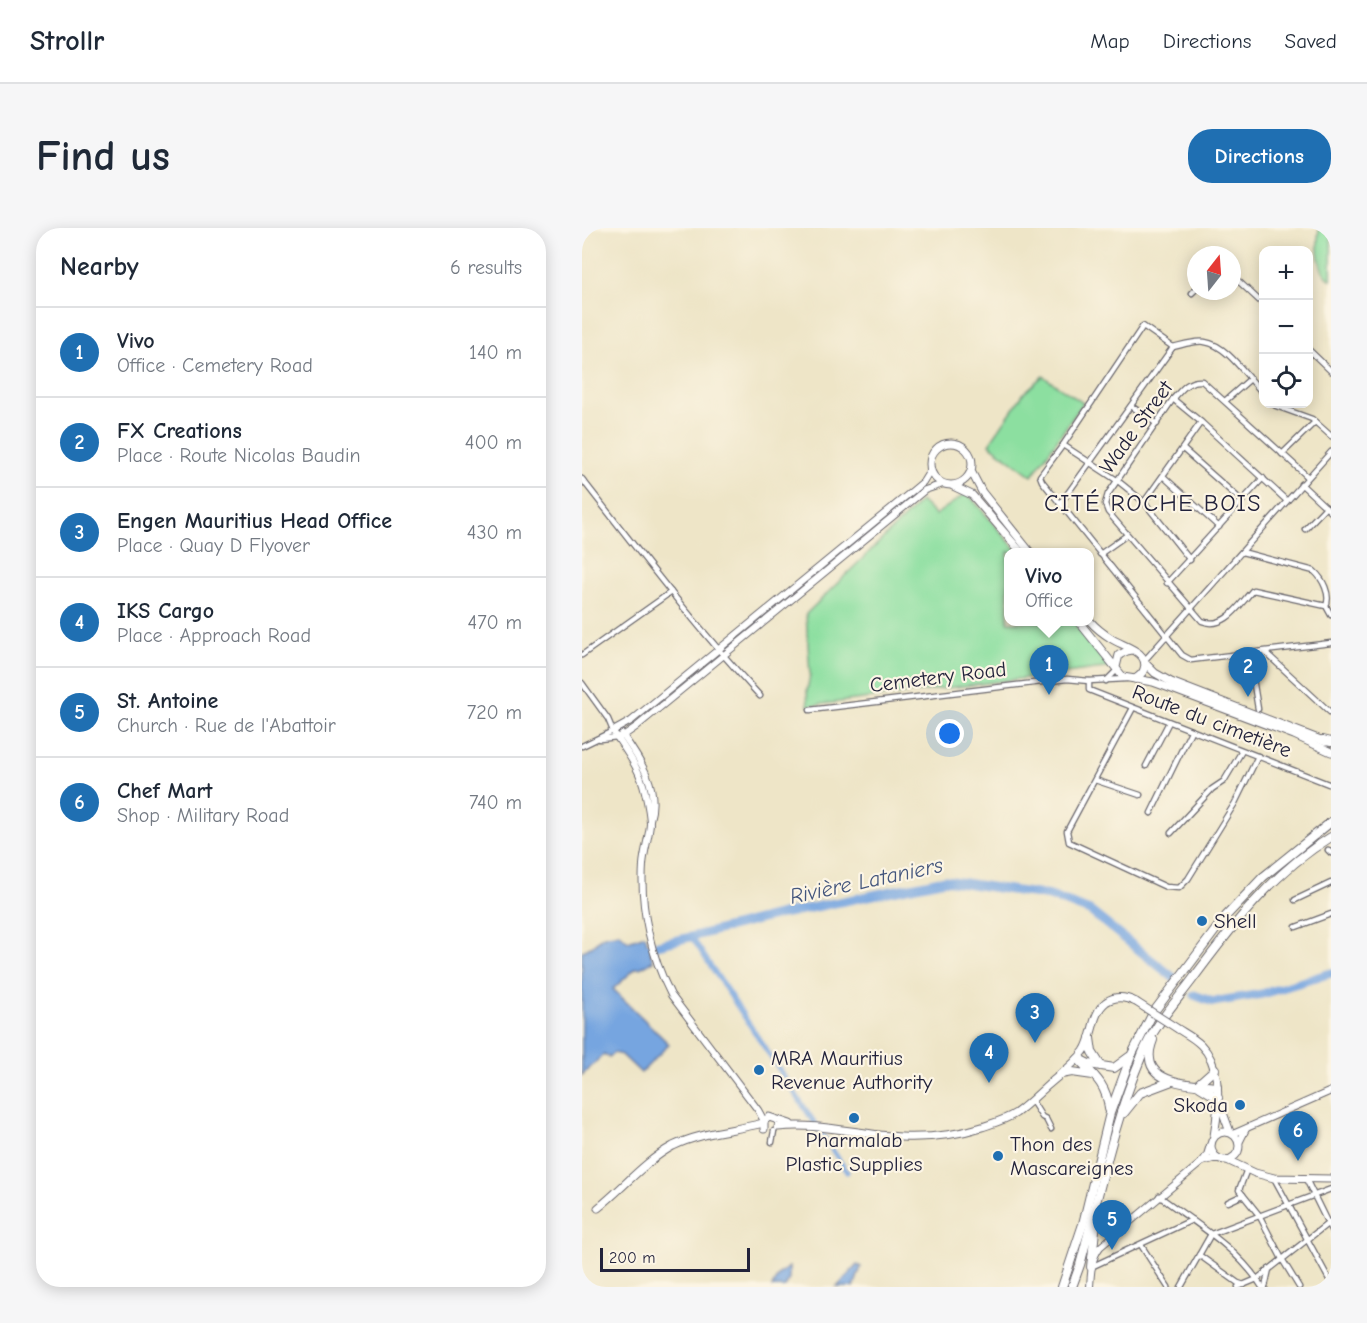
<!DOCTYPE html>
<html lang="en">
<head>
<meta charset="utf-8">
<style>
	body { margin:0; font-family:"Comic Neue",sans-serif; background:#f6f6f7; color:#1f2937 }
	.controls { position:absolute; right:18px; top:18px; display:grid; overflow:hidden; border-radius:12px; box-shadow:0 3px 15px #0003 }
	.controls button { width:54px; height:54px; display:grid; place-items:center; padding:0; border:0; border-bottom:2px solid #e0e1e3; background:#fff; color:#1f2937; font:30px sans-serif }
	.compass { position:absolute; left:605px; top:18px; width:54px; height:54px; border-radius:50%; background:#fff; box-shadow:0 3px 15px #0003; rotate:17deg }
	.scale { position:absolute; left:18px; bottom:15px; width:150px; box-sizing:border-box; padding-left:6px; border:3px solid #22223b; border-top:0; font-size:16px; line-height:21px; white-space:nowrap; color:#22223b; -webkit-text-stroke:4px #fcf5e5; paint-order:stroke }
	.you { position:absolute; left:368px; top:506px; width:21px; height:21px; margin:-15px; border:4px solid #fff; border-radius:50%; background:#1a73e8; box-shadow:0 0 0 9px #1a73e833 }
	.badge { display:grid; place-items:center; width:39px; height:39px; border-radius:50%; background:#1f6fb2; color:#fff; font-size:20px; font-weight:700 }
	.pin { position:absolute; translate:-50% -50px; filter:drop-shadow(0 2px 3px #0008) }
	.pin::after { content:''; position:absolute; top:32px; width:21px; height:18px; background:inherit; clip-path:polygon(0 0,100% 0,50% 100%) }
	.popup { position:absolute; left:422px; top:320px; width:90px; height:78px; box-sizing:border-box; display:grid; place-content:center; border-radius:12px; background:#fff; filter:drop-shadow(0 2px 4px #0005); font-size:20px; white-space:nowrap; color:#747a83 }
	.popup b { font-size:22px; color:#1f2937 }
	.popup::after { content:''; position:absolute; left:50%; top:100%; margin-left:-12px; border:12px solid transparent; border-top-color:#fff }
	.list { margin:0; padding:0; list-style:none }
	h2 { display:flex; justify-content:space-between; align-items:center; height:78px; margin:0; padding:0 24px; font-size:26px }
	h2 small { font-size:20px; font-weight:400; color:#747a83 }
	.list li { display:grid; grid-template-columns:39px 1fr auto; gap:18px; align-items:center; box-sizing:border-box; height:90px; padding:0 24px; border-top:2px solid #e0e1e3 }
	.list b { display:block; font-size:22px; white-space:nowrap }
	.list p { margin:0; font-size:20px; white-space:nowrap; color:#747a83 }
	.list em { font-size:20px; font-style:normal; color:#747a83 }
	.icon { flex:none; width:33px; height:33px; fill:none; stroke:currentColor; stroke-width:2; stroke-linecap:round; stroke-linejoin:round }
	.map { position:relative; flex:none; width:749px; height:1059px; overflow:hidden; border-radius:24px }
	header { display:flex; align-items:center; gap:36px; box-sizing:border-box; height:84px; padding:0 30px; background:#fff; border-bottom:2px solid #e0e1e3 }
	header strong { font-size:28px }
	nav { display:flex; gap:33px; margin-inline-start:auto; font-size:21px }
	.intro { display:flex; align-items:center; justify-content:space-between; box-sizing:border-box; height:144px; padding:0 36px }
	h1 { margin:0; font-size:42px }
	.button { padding:15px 27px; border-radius:24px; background:#1f6fb2; color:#fff; font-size:21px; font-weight:700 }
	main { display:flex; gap:36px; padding:0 36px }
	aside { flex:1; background:#fff; border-radius:24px; box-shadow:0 3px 15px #0003 }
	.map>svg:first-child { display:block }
	.green { fill:#8cdfa0; stroke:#57806e; stroke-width:1.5 }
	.water { fill:#76a5e0; stroke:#4c648e; stroke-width:1.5 }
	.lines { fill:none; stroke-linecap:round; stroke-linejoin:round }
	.canal { stroke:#76a5e0; stroke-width:5 }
	.river { stroke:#76a5e0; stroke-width:9 }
	.minor-casing { stroke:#69666c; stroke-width:7 }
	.tertiary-casing { stroke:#69666c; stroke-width:8 }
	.secondary-casing { stroke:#69666c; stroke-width:9 }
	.trunk-casing { stroke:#69666c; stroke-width:10 }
	.minor { stroke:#fff; stroke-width:4.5 }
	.tertiary { stroke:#fff; stroke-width:6 }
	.secondary { stroke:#fff; stroke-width:7 }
	.trunk { stroke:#fff; stroke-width:8 }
	.secondary-bridge-casing { stroke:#69666c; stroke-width:9; stroke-linecap:butt }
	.secondary-bridge { stroke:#fff; stroke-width:7 }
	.poi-dot { fill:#1f6fb2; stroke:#fcf5e5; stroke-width:2 }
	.labels { text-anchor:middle; stroke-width:4.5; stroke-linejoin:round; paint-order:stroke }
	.street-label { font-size:21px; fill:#22223b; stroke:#fcf5e5 }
	.poi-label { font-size:21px; fill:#22223b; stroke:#fcf5e5; text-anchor:start }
	.water-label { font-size:22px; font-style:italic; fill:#44567d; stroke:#fcf5e5 }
	.quarter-label { font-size:24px; letter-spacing:1.5px; fill:#22223b; stroke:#fcf5e5 }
</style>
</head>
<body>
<header>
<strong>Strollr</strong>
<nav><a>Map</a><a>Directions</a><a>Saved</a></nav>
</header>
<div class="intro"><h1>Find us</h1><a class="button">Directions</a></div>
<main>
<aside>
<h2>Nearby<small>6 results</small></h2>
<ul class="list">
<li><span class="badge">1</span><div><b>Vivo</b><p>Office · Cemetery Road</p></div><em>140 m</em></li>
<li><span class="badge">2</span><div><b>FX Creations</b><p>Place · Route Nicolas Baudin</p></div><em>400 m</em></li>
<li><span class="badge">3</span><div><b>Engen Mauritius Head Office</b><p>Place · Quay D Flyover</p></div><em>430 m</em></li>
<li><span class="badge">4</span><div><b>IKS Cargo</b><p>Place · Approach Road</p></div><em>470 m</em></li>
<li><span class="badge">5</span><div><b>St. Antoine</b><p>Church · Rue de l'Abattoir</p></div><em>720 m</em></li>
<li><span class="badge">6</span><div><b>Chef Mart</b><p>Shop · Military Road</p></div><em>740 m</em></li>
</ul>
</aside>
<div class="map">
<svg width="749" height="1059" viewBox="0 0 749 1059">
	<rect width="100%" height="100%" fill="#fcf5e5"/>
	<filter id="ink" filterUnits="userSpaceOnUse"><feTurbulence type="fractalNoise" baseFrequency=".0167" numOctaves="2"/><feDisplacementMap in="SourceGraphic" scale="12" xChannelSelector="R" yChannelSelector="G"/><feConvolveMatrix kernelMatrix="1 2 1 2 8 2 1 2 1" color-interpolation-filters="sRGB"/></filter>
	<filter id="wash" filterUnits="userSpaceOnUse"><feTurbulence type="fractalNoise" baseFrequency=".008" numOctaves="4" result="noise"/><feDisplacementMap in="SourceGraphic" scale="24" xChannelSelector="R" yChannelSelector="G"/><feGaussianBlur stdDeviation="1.35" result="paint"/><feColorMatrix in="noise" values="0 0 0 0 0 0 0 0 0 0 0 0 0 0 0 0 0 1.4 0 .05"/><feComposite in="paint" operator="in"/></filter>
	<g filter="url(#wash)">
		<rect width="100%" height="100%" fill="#eee5c7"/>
		<g class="green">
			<path d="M 737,0 L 749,0 L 749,52 C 734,42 735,16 737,0 Z"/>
			<polygon points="461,148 501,175 450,248 407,216 442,165"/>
			<polygon points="385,265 436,324 426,324 426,394 493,394 530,439 226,478 225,463 228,447 224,386 339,273 353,287"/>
		</g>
		<g class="water">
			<path d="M 37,705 L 46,713 L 63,707 L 71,733 L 58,740 L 54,740 L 31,761 L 87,816 L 59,845 L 40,827 L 32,825 L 27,829 L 22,826 L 0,847 L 0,723 C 10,721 14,712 22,708 C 28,705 32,708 37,705 Z"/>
			<polygon points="275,1037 279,1039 272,1059 255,1059"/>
			<polygon points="207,1039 207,1051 203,1059 190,1059 197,1046"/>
		</g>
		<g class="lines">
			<polyline class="canal" points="109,708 265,944"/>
			<g class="river">
				<polyline points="68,719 200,686 363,652 468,668 508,683 592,750"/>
				<polyline points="612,767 631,774 680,766 749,745"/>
			</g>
		</g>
	</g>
	<g filter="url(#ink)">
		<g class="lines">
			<defs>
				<g id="minor">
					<polyline points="650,47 682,77"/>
					<polyline points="610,65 614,61"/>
					<polyline points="726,121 749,143"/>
					<path d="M 682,166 C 666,151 646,117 623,114 C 614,112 600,117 591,119 L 561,98 L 481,217 L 458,248 L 460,253 L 600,427 L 609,432 L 617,431 L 749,415"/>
					<polyline points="591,171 619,194 704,272"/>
					<polyline points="643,173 667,152"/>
					<polyline points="691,176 694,178 730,191 749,208"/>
					<polyline points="549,178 575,196"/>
					<polyline points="481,217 536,253 562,274 608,332"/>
					<polyline points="601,221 660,273"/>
					<polyline points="700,226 733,194"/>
					<polyline points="582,249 637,299"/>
					<path d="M 726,249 L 620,153 C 606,152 600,161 591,171 L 526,266 L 523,276 L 526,284 L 620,393 C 643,402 657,377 671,362 L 744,378 L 749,387"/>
					<path d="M 0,251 C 58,325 114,399 178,468"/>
					<polyline points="719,256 749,284"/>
					<polyline points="562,274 619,194"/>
					<polyline points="478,276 591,119"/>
					<polyline points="723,301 744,279"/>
					<path d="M 660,324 L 732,343 C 741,351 749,367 744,378"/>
					<polyline points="518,326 545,307"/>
					<polyline points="585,355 681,250"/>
					<polyline points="683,424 749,485"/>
					<polyline points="667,426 676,481"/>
					<polyline points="0,427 89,364"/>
					<polyline points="562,433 749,224"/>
					<polyline points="507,453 507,462 749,557"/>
					<polyline points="524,453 535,442"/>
					<polyline points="0,455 26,491 31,503 0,518"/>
					<polyline points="551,480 485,603 487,614 584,659 597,660 606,651 653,575 676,528"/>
					<polyline points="228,482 485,451 507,453 544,451"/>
					<polyline points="18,511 35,509"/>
					<polyline points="564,538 587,494"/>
					<polyline points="513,552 558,567"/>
					<polyline points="569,585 609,503"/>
					<polyline points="589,605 630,561 642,553 660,523"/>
					<polyline points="746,622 749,625"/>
					<polyline points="713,672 749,655"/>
					<polyline points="714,699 749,686"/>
					<polyline points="450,873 460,889 464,891 469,901"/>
					<polyline points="190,914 192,903"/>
					<polyline points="665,941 657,962 677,987 700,1031 717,1059"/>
					<polyline points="692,950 749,1055"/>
					<polyline points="724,951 749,1002"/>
					<path d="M 577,968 C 613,995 656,1020 680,1059"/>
					<polyline points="646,974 661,967"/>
					<polyline points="559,1017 586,1059"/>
					<polyline points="617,1027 656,1055 662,1057"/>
					<polyline points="509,1039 610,992"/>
					<polyline points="599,1059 629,1006 749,961"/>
					<polyline points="656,1059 675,1051 749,993"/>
					<polyline points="683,1059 687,1041"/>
				</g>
				<g id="tertiary">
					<path d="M 40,506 C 58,532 78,559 68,592"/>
					<polyline points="35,509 41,508 54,499 343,262 361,256"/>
					<path d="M 182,893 L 176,882 L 89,767 C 69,728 58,681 61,637 C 62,623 67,609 68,596 C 68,586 65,573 63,564 C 58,540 43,522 31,503 L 49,493 L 329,264 L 341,254 L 349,241"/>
					<polyline points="651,906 749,863"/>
					<polyline points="657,915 664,901"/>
					<polyline points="620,934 631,931 639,931"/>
					<path d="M 508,1059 C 509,1044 509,1031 518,1019 L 620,934 L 625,927 L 628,917"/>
				</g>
				<g id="secondary">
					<circle cx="369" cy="236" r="21"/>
					<polyline points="389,243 400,264 448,324"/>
					<polyline points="371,258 390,267 439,324"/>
					<path d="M 508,393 C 514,400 522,406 530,411 C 541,418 568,424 562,441 C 561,446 557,448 553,451"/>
					<polyline points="497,394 541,449 571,454 582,458 712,507 749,524"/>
					<polyline points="563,435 573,445 589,454 744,514"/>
					<polyline points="534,439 537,427 545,423 550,422"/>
					<path d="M 596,801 C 604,806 612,810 619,817 C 641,839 637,880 632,908"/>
					<polyline points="637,874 648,904"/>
					<path d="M 196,899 C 237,894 278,907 319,909 C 345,910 375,907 400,899 C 412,895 423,892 434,885 C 445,877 455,867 465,858 C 477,847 492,837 502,823 C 512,808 509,786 524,774 C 534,767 544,769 554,774"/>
					<polyline points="182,901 182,893 187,889 208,896"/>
					<circle cx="643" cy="918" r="14"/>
					<polyline points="645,932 673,945 692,950 749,951"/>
					<path d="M 16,980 C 41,960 63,933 91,918 C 119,904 151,903 181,895"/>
				</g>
				<g id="trunk">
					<polyline points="741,512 749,514"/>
					<polyline points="508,810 510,824 519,838"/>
					<path d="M 571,812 C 569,817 567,825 568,831 C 570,857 616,857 635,859"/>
					<path d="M 496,831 C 512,847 525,857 527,881"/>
					<polyline points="499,832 507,836 532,840 547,829"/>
					<polyline points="479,846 490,844 511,847"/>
					<polyline points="615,857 633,841"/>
					<polyline points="618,859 636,870"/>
					<polyline points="542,885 558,865 590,853"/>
					<polyline points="509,1039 514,994"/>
					<polyline points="480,1059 501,996 528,885 549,828 571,785 644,688 681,649 749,594"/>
					<path d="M 490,1059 L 498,1037 C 517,967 531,895 560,827 C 571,799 592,776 610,752 C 650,698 691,644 749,609"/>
				</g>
			</defs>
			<use href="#minor" class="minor-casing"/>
			<use href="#tertiary" class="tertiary-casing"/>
			<use href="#secondary" class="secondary-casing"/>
			<use href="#trunk" class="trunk-casing"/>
			<use href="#minor" class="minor"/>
			<use href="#tertiary" class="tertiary"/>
			<use href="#secondary" class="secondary"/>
			<use href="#trunk" class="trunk"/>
			<defs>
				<polyline id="secondary-bridge" points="554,774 596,801"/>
			</defs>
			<use href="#secondary-bridge" class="secondary-bridge-casing"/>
			<use href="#secondary-bridge" class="secondary-bridge"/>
		</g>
	</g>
	<g class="poi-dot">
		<circle cx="620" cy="693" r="6"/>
		<circle cx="177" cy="842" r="6"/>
		<circle cx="658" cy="877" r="6"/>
		<circle cx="272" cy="890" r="6"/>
		<circle cx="416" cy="928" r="6"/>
	</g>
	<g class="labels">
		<g class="street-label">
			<text transform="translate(554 199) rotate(-54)" y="7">Wade Street</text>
			<text transform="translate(356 449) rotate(-7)" y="7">Cemetery Road</text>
			<text transform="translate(630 493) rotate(21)" y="7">Route du cimetière</text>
		</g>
		<g class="poi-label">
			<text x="632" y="700">Shell</text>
			<text x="189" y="837">MRA Mauritius<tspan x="189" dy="24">Revenue Authority</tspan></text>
			<text x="646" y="884" text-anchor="end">Skoda</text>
			<text x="272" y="919" text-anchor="middle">Pharmalab<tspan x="272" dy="24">Plastic Supplies</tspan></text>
			<text x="428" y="923">Thon des<tspan x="428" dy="24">Mascareignes</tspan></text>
		</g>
		<g class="water-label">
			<text transform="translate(284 652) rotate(-12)" y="8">Rivière Lataniers</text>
		</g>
		<g class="quarter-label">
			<text x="571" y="283">CITÉ ROCHE BOIS</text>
		</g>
	</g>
</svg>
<div class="controls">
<button>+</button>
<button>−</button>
<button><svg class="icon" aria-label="locate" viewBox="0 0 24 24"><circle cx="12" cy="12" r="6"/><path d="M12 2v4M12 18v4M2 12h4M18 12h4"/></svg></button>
</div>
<svg class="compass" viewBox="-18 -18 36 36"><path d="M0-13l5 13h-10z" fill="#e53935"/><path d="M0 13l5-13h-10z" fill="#747a83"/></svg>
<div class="scale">200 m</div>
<div class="you"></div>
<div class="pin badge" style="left:467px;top:467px">1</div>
<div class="popup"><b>Vivo</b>Office</div>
<div class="pin badge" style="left:666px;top:469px">2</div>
<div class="pin badge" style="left:453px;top:815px">3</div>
<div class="pin badge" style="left:407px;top:855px">4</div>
<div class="pin badge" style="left:530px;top:1022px">5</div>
<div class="pin badge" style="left:716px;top:933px">6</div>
</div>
</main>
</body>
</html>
